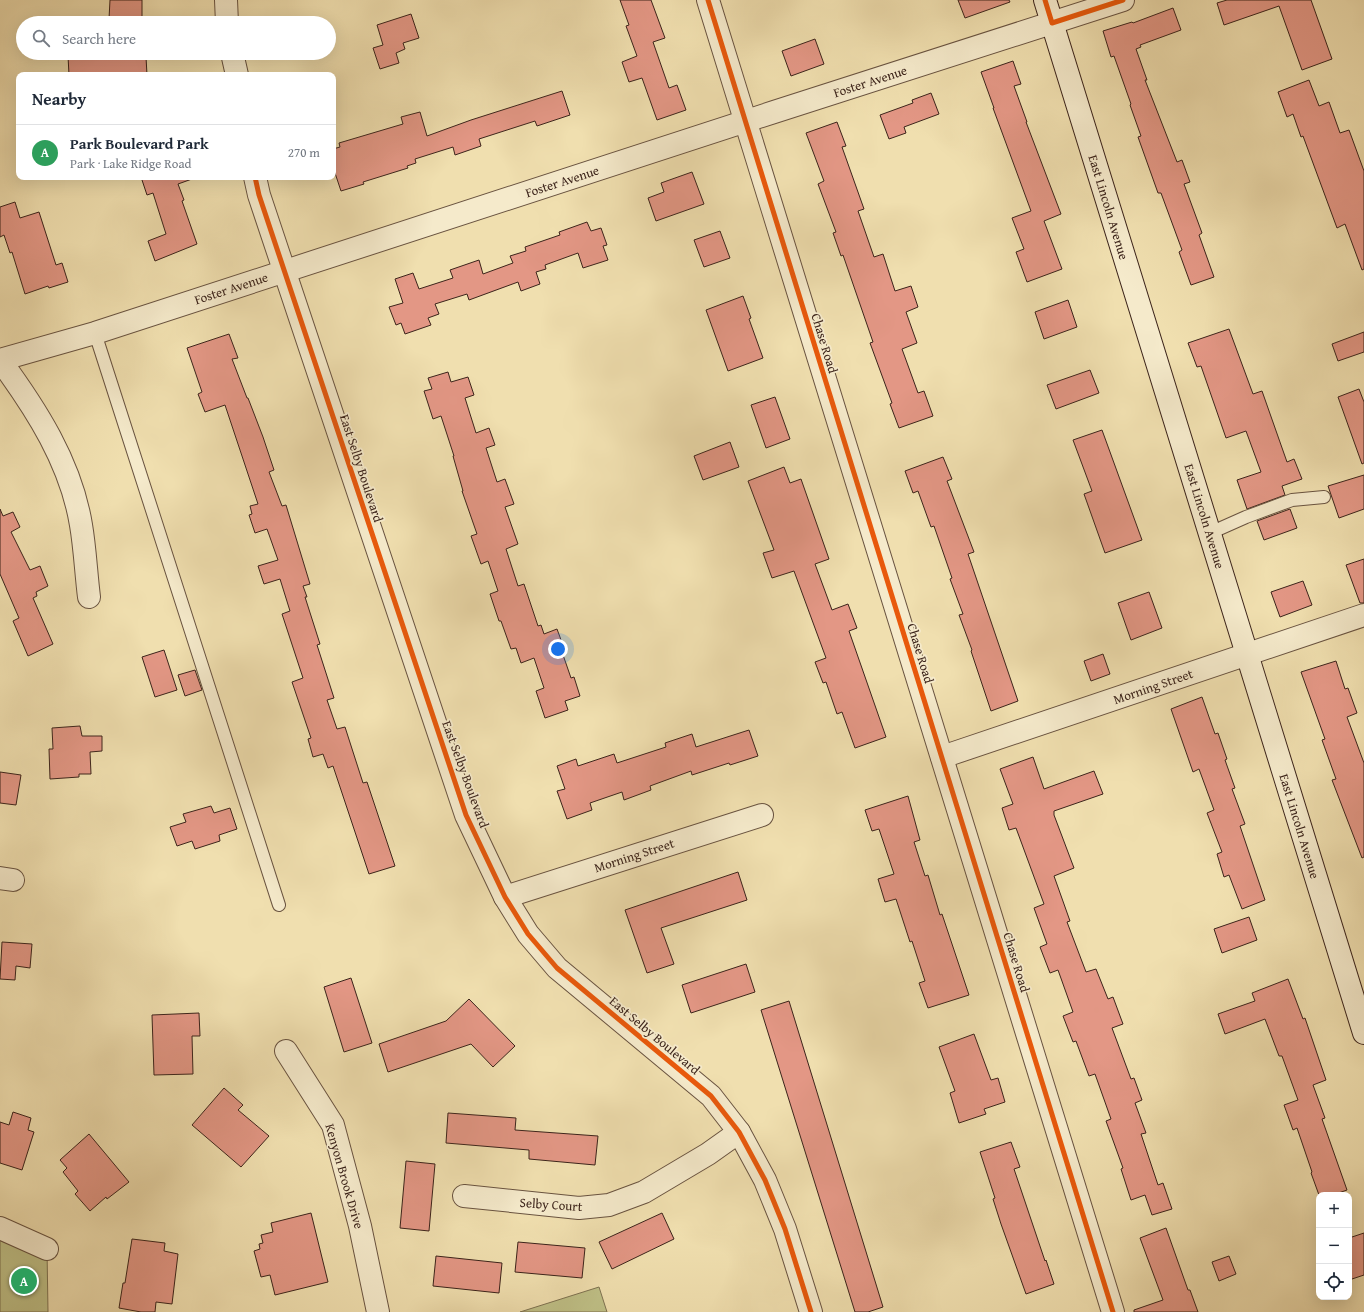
<!DOCTYPE html>
<html lang="en">
<head>
<meta charset="utf-8">
<style>
	body { margin:0; font-family:"Gentium Book Plus",serif; background:#f6f6f7; color:#1f2937 }
	.controls { position:absolute; right:12px; bottom:12px; display:grid; overflow:hidden; border-radius:8px; box-shadow:0 4px 16px #0002 }
	.controls button { width:36px; height:36px; display:grid; place-items:center; padding:0; border:0; border-bottom:1px solid #e0e1e3; background:#fff; color:#1f2937; font:20px sans-serif }
	.you { position:absolute; left:558px; top:649px; width:14px; height:14px; margin:-10px; border:3px solid #fff; border-radius:50%; background:#1a73e8; box-shadow:0 0 0 6px #1a73e833 }
	.badge { display:grid; place-items:center; width:26px; height:26px; border-radius:50%; background:#8f2418; color:#fff; font-size:13px; font-weight:700 }
	.pin { position:absolute; translate:-50% -50%; border:2px solid #fff; box-shadow:0 1px 4px #0006 }
	.list { margin:0; padding:0; list-style:none }
	h2 { display:flex; justify-content:space-between; align-items:center; height:52px; margin:0; padding:0 16px; font-size:17px }
	h2 small { font-size:13px; font-weight:400; color:#747a83 }
	.list li { display:grid; grid-template-columns:26px 1fr auto; gap:12px; align-items:center; box-sizing:border-box; height:56px; padding:0 16px; border-top:1px solid #e0e1e3 }
	.list b { display:block; font-size:15px; white-space:nowrap }
	.list p { margin:0; font-size:13px; white-space:nowrap; color:#747a83 }
	.list em { font-size:13px; font-style:normal; color:#747a83 }
	.icon { flex:none; width:22px; height:22px; fill:none; stroke:currentColor; stroke-width:2; stroke-linecap:round; stroke-linejoin:round }
	.map { position:relative; flex:none; width:1364px; height:1312px; overflow:hidden }
	.search { position:absolute; background:#fff; box-shadow:0 4px 16px #0002; left:16px; top:16px; width:320px; height:44px; display:flex; align-items:center; gap:10px; box-sizing:border-box; padding:0 14px; border-radius:22px; color:#747a83; font-size:15px }
	.panel { position:absolute; background:#fff; box-shadow:0 4px 16px #0002; left:16px; top:72px; width:320px; height:108px; border-radius:8px }
	.map>svg:first-child { display:block }
	.green { fill:#bfc087; stroke:#7e7251 }
	.building { fill:#e39785; stroke:#3c241b }
	.lines { fill:none; stroke-linecap:round; stroke-linejoin:round }
	.service-casing { stroke:#695340; stroke-width:14 }
	.minor-casing { stroke:#695340; stroke-width:24 }
	.secondary-casing { stroke:#3c241b; stroke-width:24 }
	.service { stroke:#f5eacb; stroke-width:12 }
	.minor { stroke:#f5eacb; stroke-width:22 }
	.secondary { stroke:#f5eacb; stroke-width:22 }
	.cycleway-casing { stroke:#f5eacb; stroke-width:8 }
	.cycleway { stroke:#e8590c; stroke-width:5 }
	.labels { text-anchor:middle; stroke-width:3.5; stroke-linejoin:round; paint-order:stroke }
	.street-label { font-size:13px; fill:#3c241b; stroke:#f5eacb }
</style>
</head>
<body>
<div class="map">
<svg width="1364" height="1312" viewBox="0 0 1364 1312">
	<rect width="100%" height="100%" fill="#f0dfaf"/>
	<filter id="stains"><feTurbulence type="fractalNoise" baseFrequency=".005" numOctaves="4"/><feColorMatrix values="0 0 0 0 .2 0 0 0 0 .09 0 0 0 0 .02 0 0 0 .5 -.17"/></filter>
	<radialGradient id="worn" r=".72"><stop offset=".6" stop-color="#630" stop-opacity="0"/><stop offset="1" stop-color="#630" stop-opacity=".3"/></radialGradient>
	<g class="green">
		<polygon points="0,1225 47,1249 48,1312 0,1312"/>
		<polygon points="599,1287 607,1312 520,1312"/>
	</g>
	<g class="building">
		<polygon points="110,0 142,0 142,21 109,19"/>
		<polygon points="620,0 651,0 665,38 653,42 669,88 677,85 686,110 657,120 642,78 629,82 622,62 637,56 626,26 629,25"/>
		<polygon points="958,0 1009,0 1010,2 965,18"/>
		<polygon points="1227,0 1311,0 1332,59 1302,70 1279,6 1224,25 1217,3"/>
		<polygon points="1173,8 1181,30 1140,45 1141,47 1136,49 1147,80 1145,80 1177,162 1182,160 1190,182 1184,184 1202,233 1199,235 1214,277 1191,285 1179,252 1182,250 1161,193 1158,193 1138,137 1141,136 1130,105 1131,104 1114,56 1111,57 1103,31 1132,22 1133,23"/>
		<polygon points="411,14 419,38 403,43 405,49 396,53 399,63 380,69 373,48 383,45 377,25"/>
		<polygon points="815,39 824,64 791,76 782,51"/>
		<polygon points="105,53 137,53 137,57 146,57 147,75 69,75 68,56"/>
		<polygon points="1013,61 1021,84 1014,86 1027,122 1026,122 1061,214 1044,221 1062,269 1027,282 1016,252 1024,249 1012,218 1031,211 993,108 994,108 981,72"/>
		<polygon points="1309,80 1319,106 1329,102 1340,133 1349,130 1364,171 1364,269 1362,270 1345,224 1337,228 1303,136 1301,137 1293,114 1287,117 1278,92"/>
		<polygon points="562,91 570,115 537,126 535,121 479,139 481,146 455,155 453,147 415,159 416,163 407,166 408,168 363,182 364,184 341,191 333,167 333,149 340,147 339,143 403,124 401,117 420,112 427,136 471,120"/>
		<polygon points="931,93 939,114 904,127 906,133 889,139 880,115 913,103 912,100"/>
		<polygon points="837,122 846,146 842,147 864,209 858,211 874,257 883,254 895,291 911,286 918,307 906,312 917,343 902,349 918,393 924,391 933,416 899,428 890,404 892,403 870,343 873,342 843,255 841,256 833,233 836,232 818,184 824,181 806,133"/>
		<polygon points="692,172 704,204 656,221 648,198 664,192 661,183"/>
		<polygon points="141,177 191,177 192,179 178,184 184,200 182,201 197,244 155,261 148,241 166,234 153,193 147,195"/>
		<polygon points="15,202 20,218 39,212 56,265 62,263 68,282 49,288 48,286 25,294 12,252 10,253 4,235 0,237 0,207"/>
		<polygon points="587,222 591,231 601,228 607,245 603,246 608,260 583,268 578,253 545,265 546,269 536,272 540,284 521,291 518,282 469,300 467,294 435,304 439,314 428,318 431,325 405,334 401,323 396,325 389,307 403,303 395,279 413,273 419,289 453,278 450,270 479,260 483,274 513,263 510,256 526,251 525,247 560,235 559,232"/>
		<polygon points="720,231 730,258 704,267 694,240"/>
		<polygon points="743,296 751,318 749,319 763,358 728,371 706,310"/>
		<polygon points="1068,300 1077,327 1044,339 1035,312"/>
		<polygon points="1229,329 1253,394 1262,391 1287,462 1294,459 1302,479 1282,486 1285,495 1247,509 1237,480 1261,472 1246,431 1226,438 1201,366 1197,367 1188,343"/>
		<polygon points="1364,332 1364,352 1338,361 1332,344"/>
		<polygon points="229,334 238,358 232,359 247,398 248,398 263,437 274,470 269,472 282,506 286,505 310,584 303,586 307,597 305,597 320,644 317,645 334,698 327,700 337,729 345,727 363,783 367,782 395,866 369,874 333,766 328,768 323,754 313,757 308,739 311,738 292,682 303,678 282,614 290,611 280,579 264,584 258,566 278,560 267,529 255,533 249,515 252,514 250,506 258,504 225,405 205,412 198,394 202,392 187,348"/>
		<polygon points="1090,370 1099,393 1056,409 1047,385"/>
		<polygon points="448,372 451,382 468,377 474,395 465,398 476,433 489,428 495,445 486,448 497,482 505,479 514,504 505,507 518,544 506,549 518,586 524,584 538,626 541,625 544,634 557,629 564,648 561,649 571,678 574,677 580,696 565,701 568,710 545,718 536,691 544,688 534,658 521,663 516,648 511,649 501,621 499,621 490,594 498,591 488,561 481,564 471,536 477,534 462,491 463,491 453,456 454,456 441,416 433,419 424,391 432,389 428,378"/>
		<polygon points="1359,389 1364,402 1364,463 1362,464 1338,397"/>
		<polygon points="775,397 790,439 766,448 751,405"/>
		<polygon points="1102,430 1142,540 1105,553 1084,494 1092,491 1073,440"/>
		<polygon points="730,442 739,467 703,480 694,456"/>
		<polygon points="943,457 952,479 947,481 974,552 968,554 1018,701 991,711 971,651 972,650 959,615 963,614 950,579 952,578 934,526 931,527 918,491 913,493 905,471"/>
		<polygon points="784,467 790,483 801,479 829,559 815,564 832,610 848,604 857,628 849,631 886,737 855,748 842,712 837,714 826,682 823,683 815,662 826,658 794,571 772,578 763,553 774,550 748,481"/>
		<polygon points="1364,475 1364,509 1339,518 1328,486"/>
		<polygon points="0,509 3,516 13,512 20,527 11,532 30,570 40,566 48,586 36,592 37,596 33,598 53,644 28,656 13,621 19,618 0,574"/>
		<polygon points="1290,509 1297,528 1264,540 1257,521"/>
		<polygon points="1364,559 1364,603 1360,603 1346,565"/>
		<polygon points="1303,581 1312,605 1280,617 1271,592"/>
		<polygon points="1149,592 1162,628 1131,640 1118,603"/>
		<polygon points="164,650 177,690 155,697 142,657"/>
		<polygon points="1103,654 1110,674 1091,681 1084,661"/>
		<polygon points="1336,661 1345,689 1348,688 1357,713 1347,717 1364,763 1364,857 1362,858 1332,780 1336,779 1322,740 1325,739 1301,672"/>
		<polygon points="195,670 202,690 185,696 178,675"/>
		<polygon points="1202,697 1215,734 1218,733 1227,759 1225,760 1235,788 1232,789 1245,824 1240,826 1265,900 1242,909 1229,875 1224,877 1217,854 1222,852 1207,813 1214,810 1199,769 1193,772 1171,709"/>
		<polygon points="80,726 82,736 102,736 102,751 90,752 91,774 79,774 79,777 50,779 49,749 53,749 52,728"/>
		<polygon points="749,730 758,756 730,765 729,763 692,775 691,771 650,786 651,790 624,800 622,792 590,803 592,810 567,819 557,791 565,789 557,766 576,759 578,766 614,754 617,763 666,747 665,743 692,734 696,747"/>
		<polygon points="1033,757 1044,789 1094,771 1103,794 1054,811 1054,815 1074,868 1054,876 1070,921 1067,922 1086,972 1096,969 1108,999 1113,997 1123,1024 1112,1028 1131,1079 1134,1078 1142,1100 1135,1103 1146,1133 1141,1134 1158,1185 1163,1183 1172,1209 1152,1215 1145,1195 1131,1200 1121,1169 1123,1168 1106,1121 1111,1119 1095,1074 1089,1076 1076,1041 1073,1042 1063,1016 1073,1012 1058,970 1050,973 1040,947 1047,944 1034,908 1044,904 1016,828 1009,830 1002,808 1013,804 1000,769"/>
		<polygon points="0,772 21,775 16,805 0,803"/>
		<polygon points="908,796 920,840 914,842 925,876 928,875 940,915 942,914 969,995 928,1008 919,983 925,981 912,941 910,942 896,899 885,902 878,879 894,874 879,829 872,831 865,810"/>
		<polygon points="211,806 214,813 230,808 237,829 219,835 220,841 195,849 192,841 177,846 170,827 186,822 183,814"/>
		<polygon points="738,872 747,900 661,928 674,964 647,973 625,910"/>
		<polygon points="1249,917 1257,940 1222,953 1214,929"/>
		<polygon points="2,942 32,944 30,968 16,966 15,980 0,979"/>
		<polygon points="746,964 755,992 691,1013 682,985"/>
		<polygon points="351,978 372,1043 344,1052 324,987"/>
		<polygon points="1288,979 1303,1019 1305,1018 1326,1080 1313,1085 1325,1118 1322,1119 1347,1190 1333,1195 1319,1195 1311,1173 1312,1172 1297,1128 1293,1130 1284,1105 1298,1100 1282,1056 1279,1056 1265,1019 1225,1034 1218,1014 1255,1001 1252,993"/>
		<polygon points="469,999 515,1046 493,1067 471,1044 388,1072 379,1044 446,1021"/>
		<polygon points="789,1001 883,1307 868,1312 855,1312 761,1010"/>
		<polygon points="199,1013 200,1036 192,1036 193,1074 154,1075 152,1015"/>
		<polygon points="974,1034 991,1080 998,1078 1005,1102 984,1109 986,1114 959,1123 950,1093 955,1091 939,1047"/>
		<polygon points="224,1088 243,1105 238,1110 269,1136 241,1167 192,1125"/>
		<polygon points="13,1112 31,1118 28,1130 34,1132 22,1170 0,1163 0,1122 9,1125"/>
		<polygon points="448,1113 516,1118 515,1130 598,1136 595,1165 529,1159 529,1150 446,1143"/>
		<polygon points="89,1134 129,1182 107,1199 106,1197 90,1211 75,1194 78,1191 63,1172 67,1168 60,1160"/>
		<polygon points="1011,1142 1020,1167 1014,1169 1045,1261 1046,1260 1054,1284 1026,1294 1001,1224 993,1199 995,1198 980,1152"/>
		<polygon points="406,1161 435,1164 429,1231 400,1228"/>
		<polygon points="311,1213 328,1282 275,1295 270,1275 261,1277 254,1251 260,1249 259,1244 263,1243 261,1235 273,1232 271,1223"/>
		<polygon points="662,1213 674,1239 612,1269 599,1242"/>
		<polygon points="1166,1228 1188,1290 1190,1290 1198,1312 1134,1312 1134,1310 1163,1300 1140,1238"/>
		<polygon points="1364,1233 1364,1275 1349,1280 1349,1238"/>
		<polygon points="132,1239 165,1243 164,1251 178,1254 172,1304 156,1302 155,1312 141,1312 119,1308 123,1283 125,1283"/>
		<polygon points="518,1242 585,1248 582,1278 515,1272"/>
		<polygon points="436,1256 502,1263 499,1293 433,1286"/>
		<polygon points="1229,1256 1236,1274 1219,1281 1212,1262"/>
	</g>
	<g class="lines">
		<defs>
			<g id="service">
				<polyline points="95,333 279,905"/>
				<polyline points="1210,533 1246,517 1292,500 1324,497"/>
			</g>
			<g id="minor">
				<polyline points="226,0 227,23"/>
				<polyline points="708,0 1113,1312"/>
				<polyline points="232,53 237,75"/>
				<polyline points="255,177 259,195 466,815 505,897 528,934 557,968 711,1096 739,1132 765,1180 785,1229 811,1312"/>
				<polyline points="0,360 95,333 774,112 1123,0"/>
				<path d="M 0,360 C 36,409 71,463 81,525 C 85,548 86,573 89,597"/>
				<polyline points="942,757 1364,615"/>
				<polyline points="0,878 13,880"/>
				<polyline points="505,897 762,815"/>
				<polyline points="286,1051 333,1125 360,1226 378,1312"/>
				<polyline points="464,1196 579,1208 609,1205 644,1192 708,1154 739,1132"/>
				<polyline points="0,1228 47,1249"/>
			</g>
			<polyline id="secondary" points="1045,0 1364,1033"/>
		</defs>
		<use href="#service" class="service-casing"/>
		<use href="#minor" class="minor-casing"/>
		<use href="#secondary" class="secondary-casing"/>
		<use href="#service" class="service"/>
		<use href="#minor" class="minor"/>
		<use href="#secondary" class="secondary"/>
		<defs>
			<g id="cycleway">
				<polyline points="708,0 1113,1312"/>
				<polyline points="1045,0 1052,23 1123,0"/>
				<polyline points="255,177 259,195 466,815 505,897 528,934 557,968 711,1096 739,1132 765,1180 785,1229 811,1312"/>
			</g>
		</defs>
		<use href="#cycleway" class="cycleway-casing"/>
		<use href="#cycleway" class="cycleway"/>
	</g>
	<g class="labels">
		<g class="street-label">
			<text transform="translate(870 81) rotate(-18)" y="5">Foster Avenue</text>
			<text transform="translate(562 181) rotate(-18)" y="5">Foster Avenue</text>
			<text transform="translate(1109 207) rotate(73)" y="5">East Lincoln Avenue</text>
			<text transform="translate(231 288) rotate(-18)" y="5">Foster Avenue</text>
			<text transform="translate(825 343) rotate(73)" y="5">Chase Road</text>
			<text transform="translate(362 468) rotate(72)" y="5">East Selby Boulevard</text>
			<text transform="translate(1205 516) rotate(73)" y="5">East Lincoln Avenue</text>
			<text transform="translate(921 653) rotate(73)" y="5">Chase Road</text>
			<text transform="translate(1153 686) rotate(-19)" y="5">Morning Street</text>
			<text transform="translate(466 774) rotate(70)" y="5">East Selby Boulevard</text>
			<text transform="translate(1300 826) rotate(73)" y="5">East Lincoln Avenue</text>
			<text transform="translate(634 855) rotate(-18)" y="5">Morning Street</text>
			<text transform="translate(1017 962) rotate(73)" y="5">Chase Road</text>
			<text transform="translate(655 1035) rotate(40)" y="5">East Selby Boulevard</text>
			<text transform="translate(345 1176) rotate(74)" y="5">Kenyon Brook Drive</text>
			<text transform="translate(551 1204) rotate(4)" y="5">Selby Court</text>
		</g>
	</g>
	<rect width="100%" height="100%" filter="url(#stains)"/>
	<rect width="100%" height="100%" fill="url(#worn)"/>
</svg>
<div class="controls">
<button>+</button>
<button>−</button>
<button><svg class="icon" aria-label="locate" viewBox="0 0 24 24"><circle cx="12" cy="12" r="6"/><path d="M12 2v4M12 18v4M2 12h4M18 12h4"/></svg></button>
</div>
<div class="you"></div>
<div class="pin badge" style="left:24px;top:1281px;background:#2e9e5b">A</div>
<div class="search"><svg class="icon" aria-label="search" viewBox="0 0 24 24"><circle cx="10" cy="10" r="6"/><path d="M15 15l6 6"/></svg>Search here</div>
<section class="panel">
<h2>Nearby<small></small></h2>
<ul class="list">
<li><span class="badge" style="background:#2e9e5b">A</span><div><b>Park Boulevard Park</b><p>Park · Lake Ridge Road</p></div><em>270 m</em></li>
</ul>
</section>
</div>
</body>
</html>
